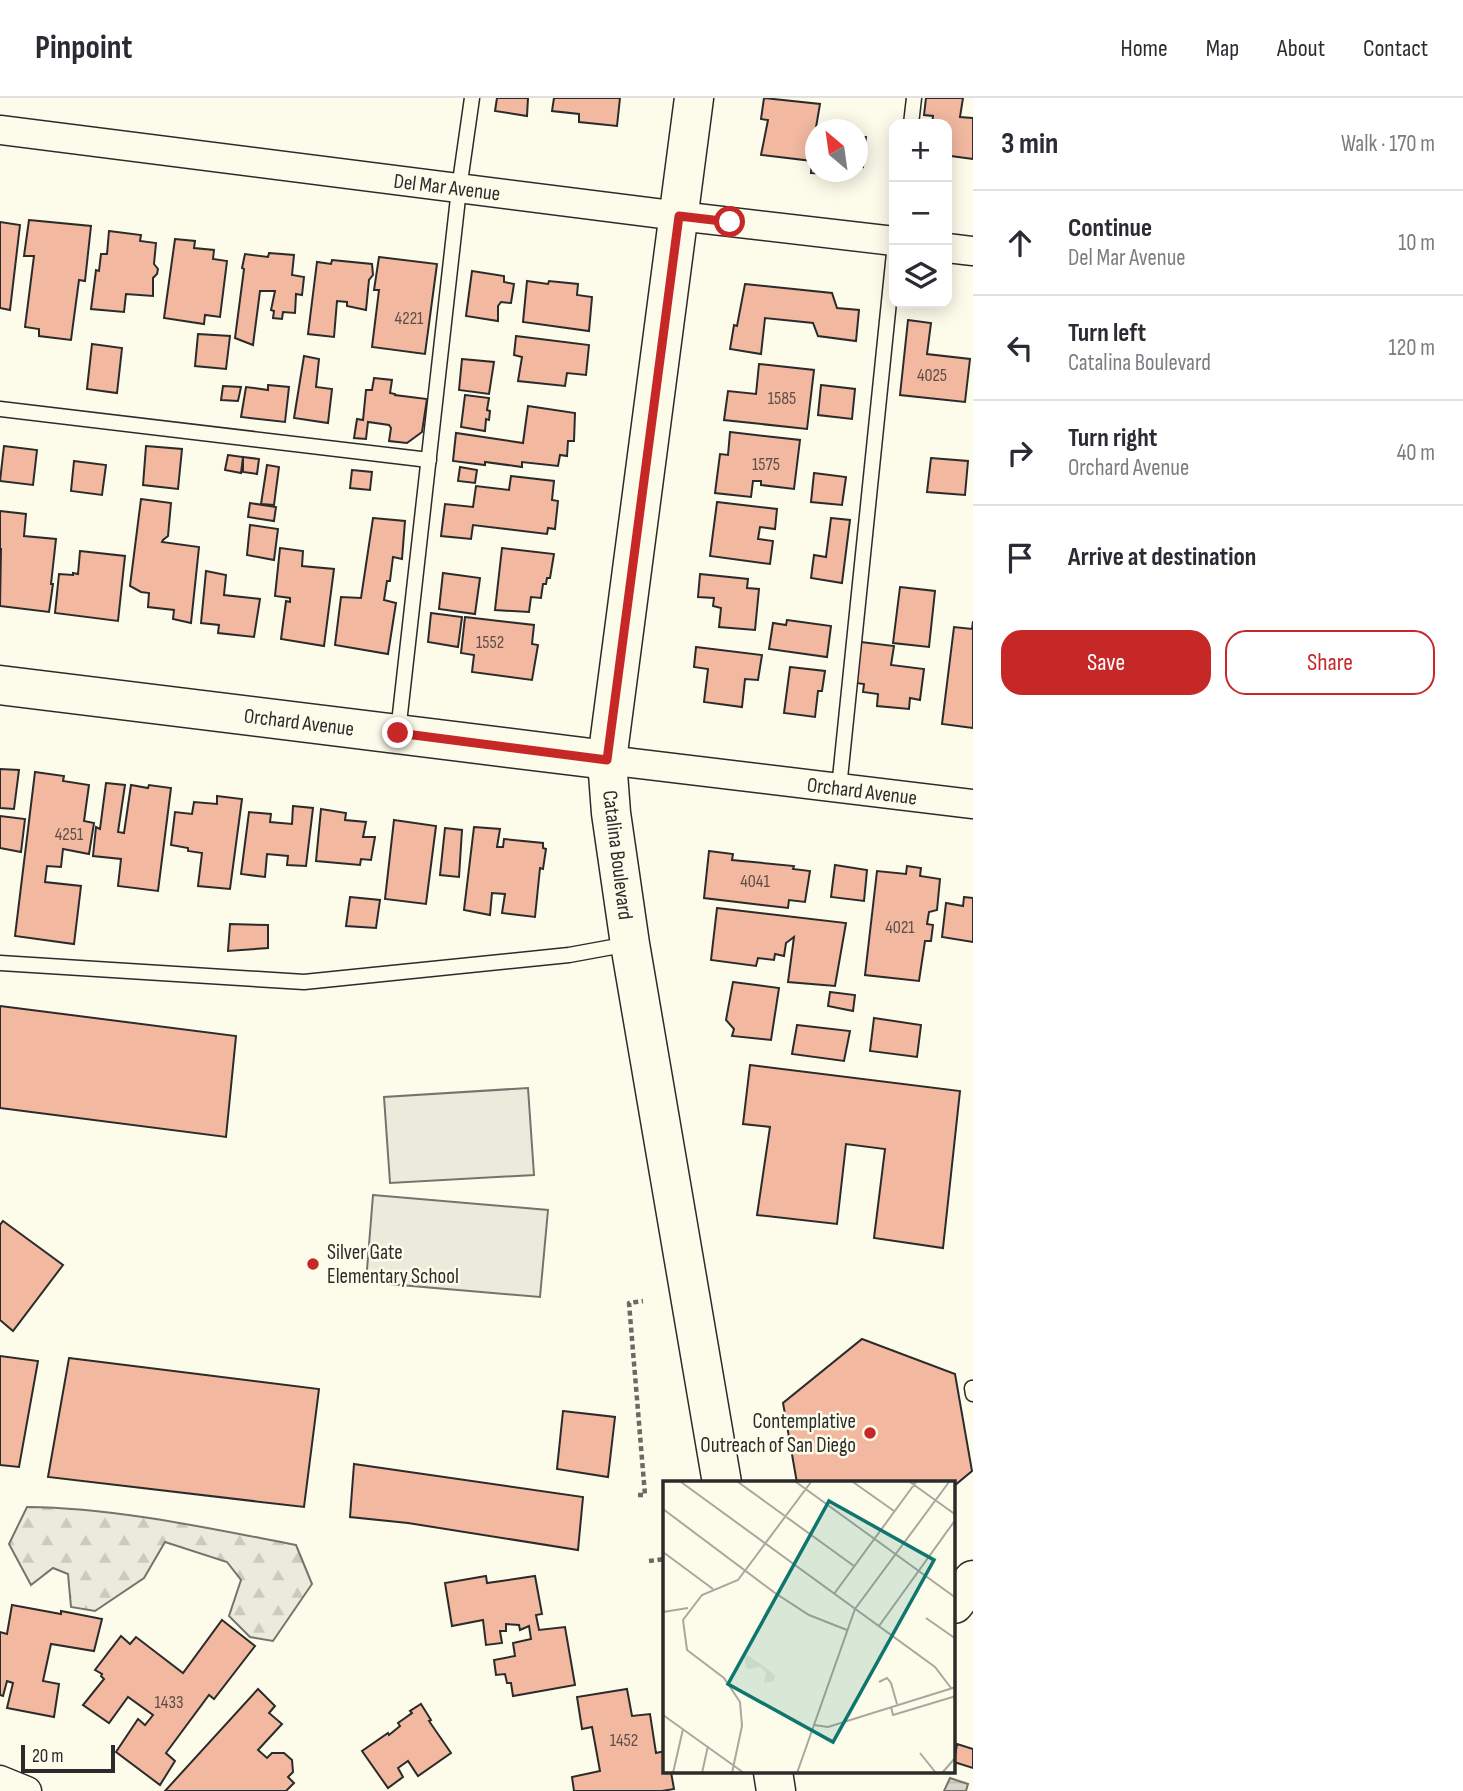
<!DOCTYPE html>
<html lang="en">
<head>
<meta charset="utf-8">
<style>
	body { margin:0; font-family:"Sofia Sans Condensed",sans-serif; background:#f2f2f3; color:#2b2b33 }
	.controls { position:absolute; right:21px; top:21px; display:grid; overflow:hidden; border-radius:14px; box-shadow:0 4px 18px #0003 }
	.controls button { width:63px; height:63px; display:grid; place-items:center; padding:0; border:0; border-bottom:2px solid #e1e1e2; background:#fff; color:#2b2b33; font:35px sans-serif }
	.compass { position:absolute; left:805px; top:21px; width:63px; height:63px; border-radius:50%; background:#fff; box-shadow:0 4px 18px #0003; rotate:331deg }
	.scale { position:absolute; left:21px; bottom:18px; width:94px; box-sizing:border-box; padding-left:7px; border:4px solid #2b2b2b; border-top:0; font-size:19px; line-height:24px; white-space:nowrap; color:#2b2b2b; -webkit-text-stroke:5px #fdfbea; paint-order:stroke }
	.stop { position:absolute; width:21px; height:21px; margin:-16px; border:5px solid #c62828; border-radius:50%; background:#fff }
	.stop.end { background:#c62828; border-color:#fff; box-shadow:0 2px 7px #0008 }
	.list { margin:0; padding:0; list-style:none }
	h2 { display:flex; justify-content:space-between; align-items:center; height:91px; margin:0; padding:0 28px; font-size:30px }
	h2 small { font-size:23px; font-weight:400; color:#7c7c81 }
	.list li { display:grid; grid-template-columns:46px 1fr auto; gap:21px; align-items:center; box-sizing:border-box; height:105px; padding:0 28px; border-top:2px solid #e1e1e2 }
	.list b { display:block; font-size:26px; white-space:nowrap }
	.list p { margin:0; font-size:23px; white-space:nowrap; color:#7c7c81 }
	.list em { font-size:23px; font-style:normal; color:#7c7c81 }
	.actions { display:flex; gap:14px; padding:21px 28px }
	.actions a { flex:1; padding:16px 0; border:2px solid #c62828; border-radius:21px; text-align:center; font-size:24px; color:#c62828 }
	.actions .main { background:#c62828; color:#fff }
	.icon { flex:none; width:38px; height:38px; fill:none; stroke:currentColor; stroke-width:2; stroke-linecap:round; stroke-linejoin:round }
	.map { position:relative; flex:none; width:973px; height:1693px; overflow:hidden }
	header { display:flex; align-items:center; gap:42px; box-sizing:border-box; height:98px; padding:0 35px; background:#fff; border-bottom:2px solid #e1e1e2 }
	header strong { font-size:33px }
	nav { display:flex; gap:38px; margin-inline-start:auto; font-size:24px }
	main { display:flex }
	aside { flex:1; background:#fff }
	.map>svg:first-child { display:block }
	.forest { fill:url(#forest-firs); stroke:#74746e; stroke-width:2 }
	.garden { fill:#ecebdb; stroke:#74746e; stroke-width:2 }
	.water { fill:url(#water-rules); stroke:#74746e; stroke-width:2 }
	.building { fill:#f2b8a0; stroke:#2b2b2b; stroke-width:2 }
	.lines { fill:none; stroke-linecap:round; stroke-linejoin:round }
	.lane-casing { stroke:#2b2b2b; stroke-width:17 }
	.street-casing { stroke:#2b2b2b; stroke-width:31 }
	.secondary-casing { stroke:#2b2b2b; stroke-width:41 }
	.path { stroke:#6a6964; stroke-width:4.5; stroke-dasharray:5 3.5; stroke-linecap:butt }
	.lane { stroke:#fdfbea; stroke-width:14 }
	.street { stroke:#fdfbea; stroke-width:28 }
	.secondary { stroke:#fdfbea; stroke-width:38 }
	.route { stroke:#c62828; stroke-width:9 }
	.poi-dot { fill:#c62828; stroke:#fdfbea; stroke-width:2.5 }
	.labels { text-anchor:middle; stroke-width:5; stroke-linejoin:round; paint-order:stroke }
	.number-label { font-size:18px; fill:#5d4e48 }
	.street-label { font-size:21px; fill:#2b2b2b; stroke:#fdfbea }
	.poi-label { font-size:21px; fill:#2b2b2b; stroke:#fdfbea; text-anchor:start }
	.inset-road { fill:none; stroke:#a9a89e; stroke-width:2 }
	.view { fill:#0f766e; fill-opacity:0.15; stroke:#0f766e; stroke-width:3.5 }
	.inset-edge { fill:none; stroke:#2b2b2b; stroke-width:3.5 }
</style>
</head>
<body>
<header>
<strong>Pinpoint</strong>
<nav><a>Home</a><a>Map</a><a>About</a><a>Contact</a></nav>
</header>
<main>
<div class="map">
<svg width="973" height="1693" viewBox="0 0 973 1693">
	<defs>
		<pattern id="forest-firs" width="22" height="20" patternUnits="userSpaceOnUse" patternTransform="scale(1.75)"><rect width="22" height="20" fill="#ecebdb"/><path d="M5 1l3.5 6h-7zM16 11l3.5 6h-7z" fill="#cbcabc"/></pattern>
		<pattern id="water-rules" width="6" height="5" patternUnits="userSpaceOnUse" patternTransform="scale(1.75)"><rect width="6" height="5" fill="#d8d7c9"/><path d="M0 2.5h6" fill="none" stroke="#bab9ad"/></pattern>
	</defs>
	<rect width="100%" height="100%" fill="#fdfbea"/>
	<path class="forest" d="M 27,1409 C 118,1410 207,1430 296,1447 L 312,1486 L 273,1543 L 250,1539 L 229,1518 L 241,1482 L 227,1464 L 165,1444 L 144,1480 L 95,1513 L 71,1509 L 68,1476 L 53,1470 L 31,1487 L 9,1446 Z"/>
	<g class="garden">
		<polygon points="528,990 534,1077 390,1085 384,999"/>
		<polygon points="373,1097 548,1112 540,1199 366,1184"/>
	</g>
	<polygon class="water" points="950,1680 968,1686 966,1693 944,1693"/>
	<g class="building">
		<polygon points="497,0 528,0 527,18 495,13"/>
		<polygon points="554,0 620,0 617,28 579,24 579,16 552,13"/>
		<polygon points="764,0 820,6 814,41 816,41 816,74 832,74 832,76 811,75 812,63 761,57 768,22 761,21"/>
		<polygon points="926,0 963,0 960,19 973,20 973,61 951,58 947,53 947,26 932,26 933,18 924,17"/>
		<polygon points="858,38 866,39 863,69 858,68"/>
		<polygon points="29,122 91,128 85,183 79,182 71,242 39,238 39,231 25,229 34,158 24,158"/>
		<polygon points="0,124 20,127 10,212 0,210"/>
		<polygon points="109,133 141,137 140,143 156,145 154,166 158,171 157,176 153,180 153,198 126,196 124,214 91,211 96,172 99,173 101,156 107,156"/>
		<polygon points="175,141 195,143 194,150 214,152 213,161 227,163 220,219 205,217 204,226 164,220"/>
		<polygon points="269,155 294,157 292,177 304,179 302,197 296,196 295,215 283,214 282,221 273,220 274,213 271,212 275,193 260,193 253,247 235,240 244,171 242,170 245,156 268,159"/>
		<polygon points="379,159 437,166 425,256 372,249 379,192 374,192"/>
		<polygon points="332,162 372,166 373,177 369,182 366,212 347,208 347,204 337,203 334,239 308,236 317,164 331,166"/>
		<polygon points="472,173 504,178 504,184 514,186 511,205 501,204 498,208 498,223 466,218"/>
		<polygon points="527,183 548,186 549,183 578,186 577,197 592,199 589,233 523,224"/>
		<polygon points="745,186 832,195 837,210 859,212 856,243 818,238 813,225 765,220 761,256 730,251 734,227 737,228"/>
		<polygon points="908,222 931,225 927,256 970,261 965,304 900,297"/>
		<polygon points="198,236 230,238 226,271 195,268"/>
		<polygon points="516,238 589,247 586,277 567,275 565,288 518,283 522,259 514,257"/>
		<polygon points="92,246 122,250 117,295 87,291"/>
		<polygon points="304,258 319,261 316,289 332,291 328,325 294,320"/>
		<polygon points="462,261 494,264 489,296 459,292"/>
		<polygon points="759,266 814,272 807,331 724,322 728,293 756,296"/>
		<polygon points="374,280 392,282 390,295 395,296 395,297 427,301 422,334 407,345 389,343 391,330 389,327 368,324 366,341 354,340 357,321 363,322 366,292 372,292"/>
		<polygon points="268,287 289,289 285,324 241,319 246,289 268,292"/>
		<polygon points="821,287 855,291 852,321 818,317"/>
		<polygon points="223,288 241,289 238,303 221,302"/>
		<polygon points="465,297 489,300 487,312 490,313 489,322 486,321 485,333 461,329"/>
		<polygon points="528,308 575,315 574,343 568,343 567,358 560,357 558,368 522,364 522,369 485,364 485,367 453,363 456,335 523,345"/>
		<polygon points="730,334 800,342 794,391 761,387 761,383 753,383 751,399 715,395 720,356 728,357"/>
		<polygon points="4,348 37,352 33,387 0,383"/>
		<polygon points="146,348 182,351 178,391 143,387"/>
		<polygon points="228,357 243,359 241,375 225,372"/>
		<polygon points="243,359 259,361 257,376 243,374"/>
		<polygon points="931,360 968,363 965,397 927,394"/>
		<polygon points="74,363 106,367 102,397 71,393"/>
		<polygon points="267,367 279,369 274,407 261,406"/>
		<polygon points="460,369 477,372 475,385 458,383"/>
		<polygon points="352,372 372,374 370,392 350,390"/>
		<polygon points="814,375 846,379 842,407 811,404"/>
		<polygon points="511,378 554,383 552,402 558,403 555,431 548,430 547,436 473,427 471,441 441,438 445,406 473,409 476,388 509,392"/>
		<polygon points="141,401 171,405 168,438 163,442 162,444 199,449 191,525 173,521 174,512 148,509 149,495 141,494 130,488"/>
		<polygon points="717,404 777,411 775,431 760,429 758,441 773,443 770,466 710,458"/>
		<polygon points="250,405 276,409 274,423 248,419"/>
		<polygon points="0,413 26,416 24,438 56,441 51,486 53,486 49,514 0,508 1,451 0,451"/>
		<polygon points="373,420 405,423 402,461 393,459 390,483 387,483 384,502 396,505 388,556 335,547 341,499 361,500"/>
		<polygon points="831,420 850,422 842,485 811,480 814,457 826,459"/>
		<polygon points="250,427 278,431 274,462 247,457"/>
		<polygon points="280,450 303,453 302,468 334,471 324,548 281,541 286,503 290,504 290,500 275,498"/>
		<polygon points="502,450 554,456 550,480 547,480 546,486 543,486 541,500 531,499 529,514 495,512"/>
		<polygon points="80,453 125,458 118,523 55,515 59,476 73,477 73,475 78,476"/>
		<polygon points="206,473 226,477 224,497 260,501 254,539 218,535 219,527 201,525"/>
		<polygon points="443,475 480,480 475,516 439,511"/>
		<polygon points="700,476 748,481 747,490 759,491 755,532 719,529 721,510 713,508 714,500 698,499"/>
		<polygon points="900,489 935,493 929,549 893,545"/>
		<polygon points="431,515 462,519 458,549 428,544"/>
		<polygon points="465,519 534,527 532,546 538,547 532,582 472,574 474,557 461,555"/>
		<polygon points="787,522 831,528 827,559 769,551 773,525 786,527"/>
		<polygon points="973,523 973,630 942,626 954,529 972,531"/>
		<polygon points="861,544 894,548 891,567 924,571 920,602 910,600 909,611 877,608 878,596 863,594 864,586 856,585"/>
		<polygon points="696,549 762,557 758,582 745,581 742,609 704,604 708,571 694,569"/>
		<polygon points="790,569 825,573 822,593 818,593 815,619 784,615"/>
		<polygon points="0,671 19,672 14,711 0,710"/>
		<polygon points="35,674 64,678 63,683 89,687 84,723 94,725 89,756 63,751 61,769 47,768 45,784 81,788 74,846 15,838"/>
		<polygon points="106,685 125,687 118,734 124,735 131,687 148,690 149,687 171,690 158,793 118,788 121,761 93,758 96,729 100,731"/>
		<polygon points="217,698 242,701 230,791 198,788 202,755 188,753 188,750 171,747 175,714 192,716 194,704 217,706"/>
		<polygon points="293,708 313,710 306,768 287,767 288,758 267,756 265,779 241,776 249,714 271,716 270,724 292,726"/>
		<polygon points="321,711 346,715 345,722 366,724 363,739 375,739 371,762 361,761 360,767 316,763"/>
		<polygon points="0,718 25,721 21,754 0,750"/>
		<polygon points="394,722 436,728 426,806 385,801"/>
		<polygon points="474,729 500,731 497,749 503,749 504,741 543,745 543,750 546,751 543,771 540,770 535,819 502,815 505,796 492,795 490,817 464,812"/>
		<polygon points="445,730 462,732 459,779 440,777"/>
		<polygon points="709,753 733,756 732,762 794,768 793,771 810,773 805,804 789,802 788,810 704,800"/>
		<polygon points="835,767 867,772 864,803 831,799"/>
		<polygon points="907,768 921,770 920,778 940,781 937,812 929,814 927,826 933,827 931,843 925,843 919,883 865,877 877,773 906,776"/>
		<polygon points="350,799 380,802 376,830 346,828"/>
		<polygon points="964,799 973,800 973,844 942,839 946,805 963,808"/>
		<polygon points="717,810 846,825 835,888 788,884 794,839 786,845 784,858 775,856 774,862 758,860 756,868 711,862"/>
		<polygon points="230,826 268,827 268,850 228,853"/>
		<polygon points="733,884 779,890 771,942 732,938 734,931 726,922"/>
		<polygon points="830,894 855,897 853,913 828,908"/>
		<polygon points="0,908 236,938 226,1039 0,1010"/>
		<polygon points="874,920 921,927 917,959 870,953"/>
		<polygon points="797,927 850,933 844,963 792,956"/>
		<polygon points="750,967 960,993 943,1150 874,1140 885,1051 846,1046 837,1126 757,1117 770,1029 743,1026"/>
		<polygon points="3,1123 63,1167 13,1233 0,1222 0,1127"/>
		<polygon points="862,1241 955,1276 972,1373 954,1388 954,1385 797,1385 783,1305"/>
		<polygon points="0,1258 38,1263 19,1369 0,1367"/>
		<polygon points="69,1260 319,1291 304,1409 48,1379"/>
		<polygon points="563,1313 615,1319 608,1379 557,1371"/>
		<polygon points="354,1366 583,1399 578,1452 408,1425 350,1419"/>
		<polygon points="486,1478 487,1485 535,1478 542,1516 536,1517 539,1532 565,1529 575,1587 513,1598 511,1585 507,1585 505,1576 496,1577 494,1562 515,1558 513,1545 531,1541 529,1528 520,1532 519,1527 506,1526 506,1533 500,1533 502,1545 486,1547 483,1522 452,1528 445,1485"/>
		<polygon points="12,1507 61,1516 61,1513 102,1521 94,1553 51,1546 43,1583 59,1586 54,1619 7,1610 13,1585 7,1583 3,1598 0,1597 0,1534 7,1536"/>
		<polygon points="222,1522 255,1548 214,1601 209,1597 166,1655 175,1663 160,1687 116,1654 138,1621 145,1627 153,1617 128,1599 109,1625 83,1607 104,1581 101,1578 102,1576 95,1572 121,1538 130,1546 136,1539 183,1575"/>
		<polygon points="258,1591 275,1608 269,1615 282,1626 258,1652 267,1660 272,1655 284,1655 292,1662 293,1674 288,1679 294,1685 286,1693 165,1693"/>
		<polygon points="627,1591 632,1618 650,1616 656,1655 665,1653 665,1674 671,1674 674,1691 662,1693 574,1693 572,1679 600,1673 592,1629 582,1631 577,1599"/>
		<polygon points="421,1606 431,1622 429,1623 451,1655 418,1678 408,1663 398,1670 403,1679 388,1690 362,1653 388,1635 389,1637 400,1628 398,1625 412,1615 410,1613"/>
		<polygon points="957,1646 973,1651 973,1670 954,1664"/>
	</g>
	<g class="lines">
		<defs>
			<g id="lane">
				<polyline points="911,26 914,0"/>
				<polyline points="0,311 429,362"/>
				<polyline points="398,634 459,91 472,0"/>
				<polyline points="839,690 894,155"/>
				<polyline points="0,865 304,884 569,857 629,846"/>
				<polyline points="972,1290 973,1296"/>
			</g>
			<g id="street">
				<polyline points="0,32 679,118 894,143"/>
				<polyline points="947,150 973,153"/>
				<polyline points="607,662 973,706"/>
				<polyline points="0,1682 27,1693"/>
			</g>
			<g id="secondary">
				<polyline points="694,0 607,662 611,715 630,846 722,1385"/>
				<polyline points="0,587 607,662"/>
				<polyline points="954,1506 973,1482"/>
				<polyline points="773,1674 776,1693"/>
			</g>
		</defs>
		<use href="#lane" class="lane-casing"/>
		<use href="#street" class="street-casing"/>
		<use href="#secondary" class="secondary-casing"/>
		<g class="path">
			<polyline points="638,1397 645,1397 629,1205 643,1203"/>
			<polyline points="649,1463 665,1461"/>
		</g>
		<use href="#lane" class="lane"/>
		<use href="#street" class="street"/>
		<use href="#secondary" class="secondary"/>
	</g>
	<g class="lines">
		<polyline class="route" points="398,635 607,662 679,118 730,124"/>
	</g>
	<g class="poi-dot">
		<circle cx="313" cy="1166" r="7"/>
		<circle cx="870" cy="1335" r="7"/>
	</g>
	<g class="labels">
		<g class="number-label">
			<text x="409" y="226">4221</text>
			<text x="932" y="283">4025</text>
			<text x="782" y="306">1585</text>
			<text x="766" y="372">1575</text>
			<text x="490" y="550">1552</text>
			<text x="69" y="742">4251</text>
			<text x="755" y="789">4041</text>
			<text x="900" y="835">4021</text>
			<text x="169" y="1610">1433</text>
			<text x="624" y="1648">1452</text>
		</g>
		<g class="street-label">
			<text transform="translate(447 89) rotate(7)" y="7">Del Mar Avenue</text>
			<text transform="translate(299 624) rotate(7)" y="7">Orchard Avenue</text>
			<text transform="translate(862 693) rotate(7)" y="7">Orchard Avenue</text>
			<text transform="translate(618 757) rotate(83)" y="7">Catalina Boulevard</text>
		</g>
		<g class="poi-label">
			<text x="327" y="1161">Silver Gate<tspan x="327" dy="24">Elementary School</tspan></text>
			<text x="856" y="1330" text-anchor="end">Contemplative<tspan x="856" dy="24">Outreach of San Diego</tspan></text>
		</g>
	</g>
	<g transform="translate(663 1383)">
		<rect width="292" height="292" fill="#fdfbea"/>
		<path d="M 85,174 L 112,194 L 111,200 L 101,202 L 103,192 L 98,186 L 84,188 L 81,177 Z" fill="#ecebdb"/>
		<path class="inset-road" d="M 18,1 L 272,186 L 288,207M 75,1 L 191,85M 133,1 L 293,117M 190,1 L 231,30M 247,1 L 293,34M 0,28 L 112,112 L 146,134 L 184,149M 0,71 L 50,108M 171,113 L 253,1M 0,131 L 25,127M 263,137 L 293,158M 216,145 L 293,38M 216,201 L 224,197 L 228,202 L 234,223M 228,226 L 230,234 L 293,215M 0,234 L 81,292M 151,244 L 165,246 L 293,206M 257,272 L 273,292M 10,292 L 20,248M 39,292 L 45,265M 69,292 L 79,245 L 77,221 L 61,197 L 24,169 L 20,139 L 39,114 L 75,99 L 148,1M 134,292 L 192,128 L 286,1M 279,292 L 293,276"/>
		<path class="view" d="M 166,20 L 271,79 L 170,261 L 65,203 Z"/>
		<rect width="292" height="292" class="inset-edge"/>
	</g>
</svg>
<div class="controls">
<button>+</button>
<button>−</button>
<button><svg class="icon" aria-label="layers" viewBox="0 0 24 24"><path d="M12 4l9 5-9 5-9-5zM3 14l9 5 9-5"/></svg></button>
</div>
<svg class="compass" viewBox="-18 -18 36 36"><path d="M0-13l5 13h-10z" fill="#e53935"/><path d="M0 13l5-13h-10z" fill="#7c7c81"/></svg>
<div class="scale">20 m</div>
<div class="stop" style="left:730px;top:124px"></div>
<div class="stop end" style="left:398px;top:635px"></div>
</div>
<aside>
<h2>3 min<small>Walk · 170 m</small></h2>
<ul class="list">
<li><svg class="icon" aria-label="ahead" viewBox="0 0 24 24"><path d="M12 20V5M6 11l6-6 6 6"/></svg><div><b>Continue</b><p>Del Mar Avenue</p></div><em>10 m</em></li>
<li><svg class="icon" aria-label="left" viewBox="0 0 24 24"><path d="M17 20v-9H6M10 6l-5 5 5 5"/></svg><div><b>Turn left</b><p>Catalina Boulevard</p></div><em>120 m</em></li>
<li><svg class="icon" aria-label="right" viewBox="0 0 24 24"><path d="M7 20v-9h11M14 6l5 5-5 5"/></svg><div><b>Turn right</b><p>Orchard Avenue</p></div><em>40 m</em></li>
<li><svg class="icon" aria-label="arrive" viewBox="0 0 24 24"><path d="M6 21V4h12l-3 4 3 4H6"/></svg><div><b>Arrive at destination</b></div></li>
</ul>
<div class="actions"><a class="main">Save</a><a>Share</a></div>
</aside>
</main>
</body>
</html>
